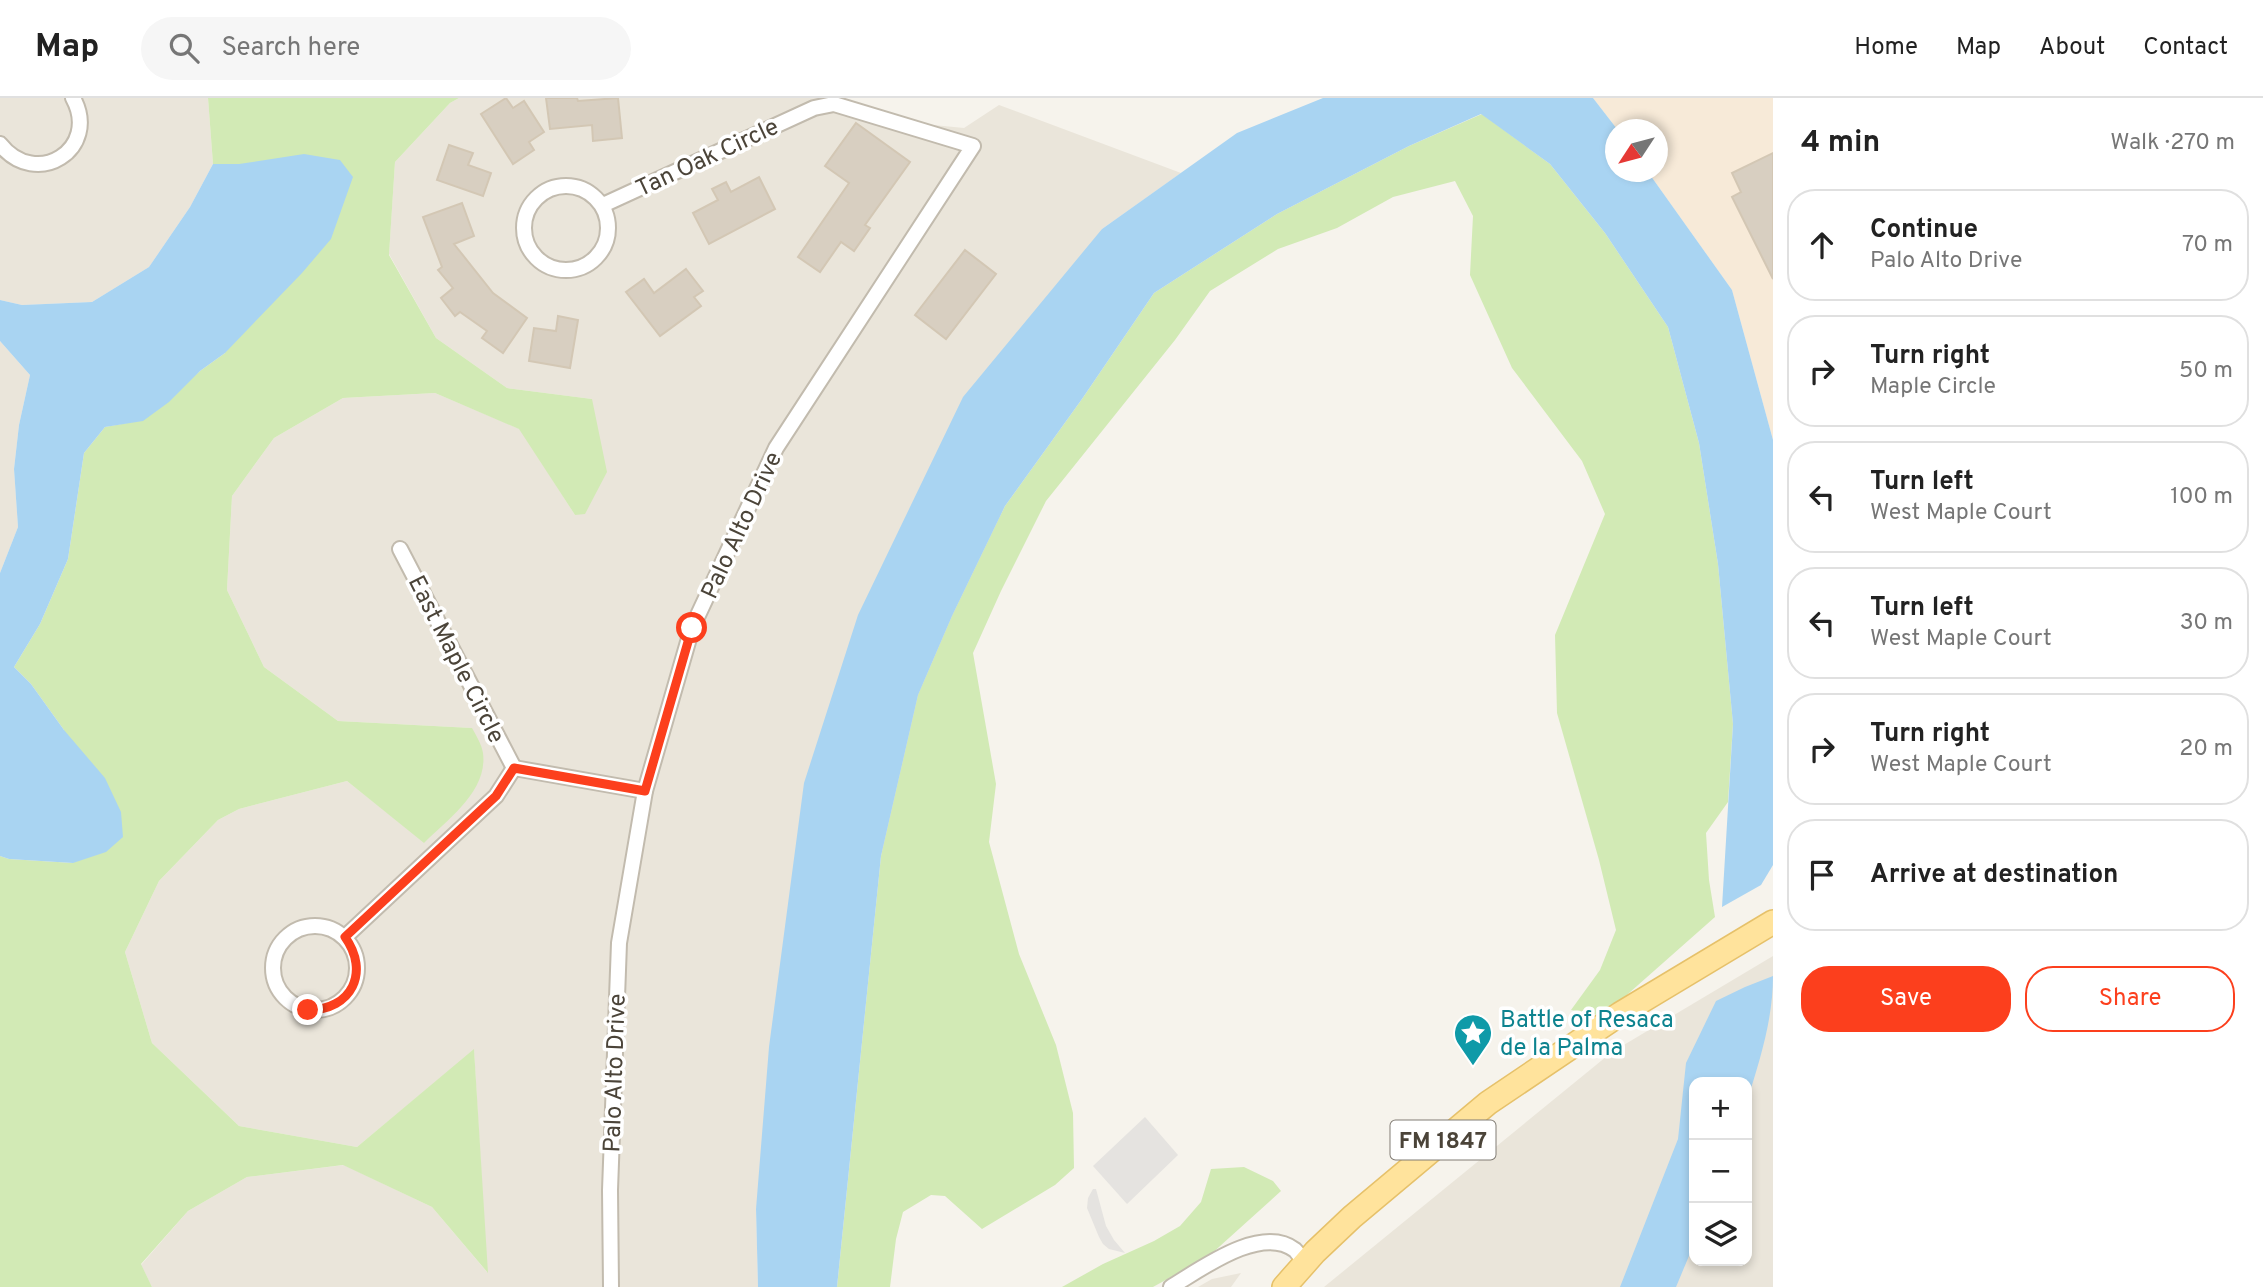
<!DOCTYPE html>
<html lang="en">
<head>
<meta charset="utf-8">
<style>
	body { margin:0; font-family:Overpass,sans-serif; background:#f6f6f6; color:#222 }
	.controls { position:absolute; right:21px; bottom:21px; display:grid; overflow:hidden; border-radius:14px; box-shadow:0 4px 10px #0003 }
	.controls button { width:63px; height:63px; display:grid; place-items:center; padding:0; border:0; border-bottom:2px solid #e0e0e0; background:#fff; color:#222; font:35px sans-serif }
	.compass { position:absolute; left:1605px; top:21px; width:63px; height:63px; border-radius:50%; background:#fff; box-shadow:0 4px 10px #0003; rotate:234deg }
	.stop { position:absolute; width:21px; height:21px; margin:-16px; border:5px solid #fc3f1d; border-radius:50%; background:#fff }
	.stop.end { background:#fc3f1d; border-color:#fff; box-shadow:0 2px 7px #0008 }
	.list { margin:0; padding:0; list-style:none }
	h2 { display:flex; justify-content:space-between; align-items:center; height:91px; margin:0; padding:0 28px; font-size:30px }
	h2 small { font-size:23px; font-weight:400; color:#767676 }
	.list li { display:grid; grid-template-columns:46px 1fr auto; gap:21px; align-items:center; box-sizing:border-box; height:112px; margin:0 14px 14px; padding:0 14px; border:2px solid #e0e0e0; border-radius:28px }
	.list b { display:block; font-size:26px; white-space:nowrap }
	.list p { margin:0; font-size:23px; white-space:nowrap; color:#767676 }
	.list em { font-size:23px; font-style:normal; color:#767676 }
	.actions { display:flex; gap:14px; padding:21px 28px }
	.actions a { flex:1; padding:16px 0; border:2px solid #fc3f1d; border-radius:28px; text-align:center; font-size:24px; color:#fc3f1d }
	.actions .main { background:#fc3f1d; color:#fff }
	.icon { flex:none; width:38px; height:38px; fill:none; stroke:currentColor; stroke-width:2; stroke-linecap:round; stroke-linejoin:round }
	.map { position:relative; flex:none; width:1773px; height:1189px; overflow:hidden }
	header { display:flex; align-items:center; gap:42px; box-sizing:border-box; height:98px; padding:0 35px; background:#fff; border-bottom:2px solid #e0e0e0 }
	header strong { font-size:33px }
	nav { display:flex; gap:38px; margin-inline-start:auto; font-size:24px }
	.search { width:490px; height:63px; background:#f6f6f6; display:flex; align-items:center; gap:18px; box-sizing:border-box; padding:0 24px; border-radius:38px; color:#767676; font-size:26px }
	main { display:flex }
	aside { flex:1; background:#fff }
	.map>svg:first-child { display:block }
	.residential { fill:#eae5da; fill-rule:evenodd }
	.commercial { fill:#f7ead8 }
	.green { fill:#d2eab5 }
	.parking { fill:#e5e3e0 }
	.water { fill:#a9d4f2 }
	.building { fill:#d8cfc1; stroke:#d3c7b4; stroke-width:2 }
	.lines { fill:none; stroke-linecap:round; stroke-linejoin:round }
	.minor-casing { stroke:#c2bbae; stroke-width:18 }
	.primary-casing { stroke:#e6c16a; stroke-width:26 }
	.minor { stroke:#fff; stroke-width:14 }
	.primary { stroke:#ffe39c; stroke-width:23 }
	.route { stroke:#fc3f1d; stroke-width:9 }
	.labels { text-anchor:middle; stroke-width:7; stroke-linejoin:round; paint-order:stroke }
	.shield { fill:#fff; stroke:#817c74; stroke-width:2 }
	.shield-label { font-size:23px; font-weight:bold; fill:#4b4439 }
	.street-label { font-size:24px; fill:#4b4439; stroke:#fff }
	.culture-label { font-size:24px; fill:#0d838f; stroke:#fff; text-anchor:start }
</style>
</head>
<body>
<header>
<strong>Map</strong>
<div class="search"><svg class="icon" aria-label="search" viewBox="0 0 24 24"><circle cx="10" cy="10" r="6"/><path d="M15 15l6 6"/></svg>Search here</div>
<nav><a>Home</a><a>Map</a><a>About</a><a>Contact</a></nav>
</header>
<main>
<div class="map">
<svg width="1773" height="1189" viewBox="0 0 1773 1189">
	<rect width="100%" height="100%" fill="#f6f3ec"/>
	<g class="residential">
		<polygon points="0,0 208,0 213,66 190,109 149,169 92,204 22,207 0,202"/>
		<polygon points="459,0 840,0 842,18 964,30 999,7 1181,75 1102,131 756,1111 758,1189 152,1189 141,1167 188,1113 247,1079 344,1067 432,1109 487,1174 474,952 357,1049 239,1028 152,945 125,854 159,783 218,722 239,711 347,683 424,744 472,630 338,623 264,569 227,492 232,398 274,340 343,300 435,295 520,331 575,417 592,301 507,290 436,240 389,156 395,64 450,5"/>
		<polygon points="0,243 30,277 19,327 14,371 18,429 0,475"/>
		<path d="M 1773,858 L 1773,1189 L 1324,1189 L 1612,954 ZM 1694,984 L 1747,984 L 1747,1163 L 1694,1163 Z"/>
		<polygon points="1241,1175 1231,1189 1198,1189 1212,1181"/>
	</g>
	<polygon class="commercial" points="1593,0 1773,0 1773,342 1732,192 1648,74 1658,74 1658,32 1617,31"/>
	<g class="green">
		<path d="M 208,0 L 459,0 L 450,5 L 395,64 L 389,157 L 436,240 L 507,290 L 592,301 L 607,374 L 585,416 L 575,417 L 519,331 L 435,295 L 343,300 L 274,340 L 232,398 L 227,492 L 264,569 L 338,623 L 472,630 C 476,637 482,647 483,655 C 488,693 448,721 424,745 L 347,683 L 239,711 L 218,722 L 159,783 L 125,854 L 152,945 L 239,1028 L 357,1049 L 474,951 L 488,1175 L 432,1109 L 343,1067 L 247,1079 L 188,1113 L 141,1166 L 152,1189 L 0,1189 L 0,758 L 9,761 L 73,765 L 64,632 L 31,586 L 14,569 L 40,526 L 68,461 L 84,355 L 105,329 L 143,322 L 200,273 L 225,255 L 239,66 L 213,66 Z"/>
		<polygon points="1482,16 1550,66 1605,135 1668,229 1699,345 1718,466 1733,626 1728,704 1706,735 1709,782 1715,819 1603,918 1571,912 1600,872 1616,832 1599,762 1557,615 1555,537 1605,416 1582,363 1512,270 1470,177 1473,118 1455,83 1393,99 1337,130 1278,151 1210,193 1175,242 1046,403 1001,493 973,555 996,686 989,744 1019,856 1056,947 1073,1015 1074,1070 1055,1087 982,1131 945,1098 931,1097 903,1114 896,1141 890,1189 837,1189 881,758 918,597 952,518 1005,408 1082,301 1154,195 1277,116 1409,48"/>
		<polygon points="1244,1069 1273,1083 1281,1093 1209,1158 1153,1189 1062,1189 1103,1166 1154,1143 1180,1128 1201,1104 1211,1071"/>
	</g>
	<g class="parking">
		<polygon points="1145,1019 1178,1057 1127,1106 1093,1068"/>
		<polygon points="1093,1091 1096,1091 1106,1128 1114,1142 1125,1155 1109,1151 1103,1146 1099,1139 1087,1110 1088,1100"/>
	</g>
	<g class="water">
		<polygon points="1323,0 1593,0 1617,31 1616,74 1648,74 1732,192 1773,342 1773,767 1761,787 1722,809 1733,626 1718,466 1699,345 1668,229 1605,135 1550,66 1481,16 1409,48 1277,116 1154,195 1082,301 1005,408 952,518 918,597 881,758 837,1189 758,1189 756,1111 769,949 804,685 858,517 963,299 1102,131 1237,35"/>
		<polygon points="304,56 340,62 353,79 331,141 302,175 225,255 200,273 169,304 143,323 105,329 84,355 68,461 40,526 14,569 31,586 64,632 105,680 121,714 123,739 106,754 73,765 9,761 0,758 0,475 18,429 14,371 19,327 30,277 0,243 0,202 22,207 92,204 149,169 190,109 213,66 239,66"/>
		<path d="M 1773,878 C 1773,921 1760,962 1747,1003 L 1747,984 L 1694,984 L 1694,1146 L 1676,1189 L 1620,1189 L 1678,1041 L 1686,965 L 1716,903 L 1745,889 Z"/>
	</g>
	<g class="building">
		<polygon points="506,0 513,10 524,3 544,34 529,44 534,52 513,66 481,16"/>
		<polygon points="546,0 577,0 578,3 618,0 622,40 593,43 592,27 550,31"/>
		<polygon points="856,25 910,64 865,127 870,130 854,153 841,144 820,174 798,159 849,85 825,68"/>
		<polygon points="449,47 473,55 468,67 491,75 483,98 437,82"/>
		<polygon points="1773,55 1773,181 1732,99 1741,94 1732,75"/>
		<polygon points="759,79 775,111 709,146 693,115 718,102 712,91 726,84 731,94"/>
		<polygon points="462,105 474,138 454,146 493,195 527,220 503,255 482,240 487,233 460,214 455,218 441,200 453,190 438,172 442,169 423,119"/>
		<polygon points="965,152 996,176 946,241 915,217"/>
		<polygon points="686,171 703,193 694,199 701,208 660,238 626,194 644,181 654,195"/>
		<polygon points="558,218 578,222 570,270 529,263 534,230 556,233"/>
	</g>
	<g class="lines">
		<defs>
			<g id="minor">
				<path d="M 0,46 C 36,92 101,51 73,0"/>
				<circle cx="566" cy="130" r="42"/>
				<polyline points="603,107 814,10 834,6 973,48 776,350 692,530 645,693 619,845 610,1092 611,1189"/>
				<polyline points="400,451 514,670"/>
				<polyline points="514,670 645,693"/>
				<circle cx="315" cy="870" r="42"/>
				<polyline points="345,839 496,698 514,670"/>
				<path d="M 1171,1189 C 1201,1171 1261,1126 1295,1152 C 1298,1155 1302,1162 1305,1165"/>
			</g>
			<polyline id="primary" points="1284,1189 1315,1154 1352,1119 1488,1005 1620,916 1773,824"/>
		</defs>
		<use href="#minor" class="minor-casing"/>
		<use href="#primary" class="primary-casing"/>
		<use href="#minor" class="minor"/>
		<use href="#primary" class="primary"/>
	</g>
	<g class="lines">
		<path class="route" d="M 308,912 C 352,912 370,874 345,839 L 496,698 L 514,670 L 645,693 L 692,530"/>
	</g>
	<defs>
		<symbol id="sight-pin" viewBox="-11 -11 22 30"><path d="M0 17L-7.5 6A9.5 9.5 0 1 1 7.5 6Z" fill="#0f9aa8" stroke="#fff"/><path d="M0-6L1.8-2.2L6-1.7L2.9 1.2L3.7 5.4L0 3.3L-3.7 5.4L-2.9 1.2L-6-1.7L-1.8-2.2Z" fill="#fff"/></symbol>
	</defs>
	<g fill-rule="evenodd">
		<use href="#sight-pin" x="1451" y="913" width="44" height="60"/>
	</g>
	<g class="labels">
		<rect class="shield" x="1390.5" y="1022.5" width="105" height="39" rx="5"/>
		<g class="shield-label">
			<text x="1443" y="1050">FM 1847</text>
		</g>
		<g class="street-label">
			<text transform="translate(707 59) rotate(-25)" y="8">Tan Oak Circle</text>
			<text transform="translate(741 427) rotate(-65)" y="8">Palo Alto Drive</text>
			<text transform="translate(457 561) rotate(63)" y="8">East Maple Circle</text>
			<text transform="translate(614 975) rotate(-88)" y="8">Palo Alto Drive</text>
		</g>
		<g class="culture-label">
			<text x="1500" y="929">Battle of Resaca<tspan x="1500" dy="28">de la Palma</tspan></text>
		</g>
	</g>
</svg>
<div class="controls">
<button>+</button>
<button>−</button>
<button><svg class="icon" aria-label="layers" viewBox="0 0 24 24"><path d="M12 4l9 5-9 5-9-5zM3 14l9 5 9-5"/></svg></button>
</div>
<svg class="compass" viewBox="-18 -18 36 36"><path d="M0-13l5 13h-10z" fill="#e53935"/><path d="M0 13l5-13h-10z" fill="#767676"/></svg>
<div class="stop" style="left:692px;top:530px"></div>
<div class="stop end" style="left:308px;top:912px"></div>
</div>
<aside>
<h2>4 min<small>Walk · 270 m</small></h2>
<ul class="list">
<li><svg class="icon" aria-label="ahead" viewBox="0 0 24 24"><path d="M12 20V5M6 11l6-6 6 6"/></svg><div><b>Continue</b><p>Palo Alto Drive</p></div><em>70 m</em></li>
<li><svg class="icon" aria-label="right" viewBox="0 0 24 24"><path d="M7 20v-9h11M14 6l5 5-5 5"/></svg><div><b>Turn right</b><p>Maple Circle</p></div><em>50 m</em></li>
<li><svg class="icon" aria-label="left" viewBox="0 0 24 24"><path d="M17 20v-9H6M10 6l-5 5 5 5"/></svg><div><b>Turn left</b><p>West Maple Court</p></div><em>100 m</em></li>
<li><svg class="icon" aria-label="left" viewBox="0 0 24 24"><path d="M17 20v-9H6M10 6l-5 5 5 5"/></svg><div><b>Turn left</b><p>West Maple Court</p></div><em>30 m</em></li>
<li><svg class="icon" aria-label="right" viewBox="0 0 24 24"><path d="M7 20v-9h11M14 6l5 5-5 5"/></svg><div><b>Turn right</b><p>West Maple Court</p></div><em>20 m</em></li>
<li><svg class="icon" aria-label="arrive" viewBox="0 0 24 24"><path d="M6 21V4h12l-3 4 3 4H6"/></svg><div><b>Arrive at destination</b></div></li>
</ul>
<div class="actions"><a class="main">Save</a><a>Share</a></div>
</aside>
</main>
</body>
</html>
